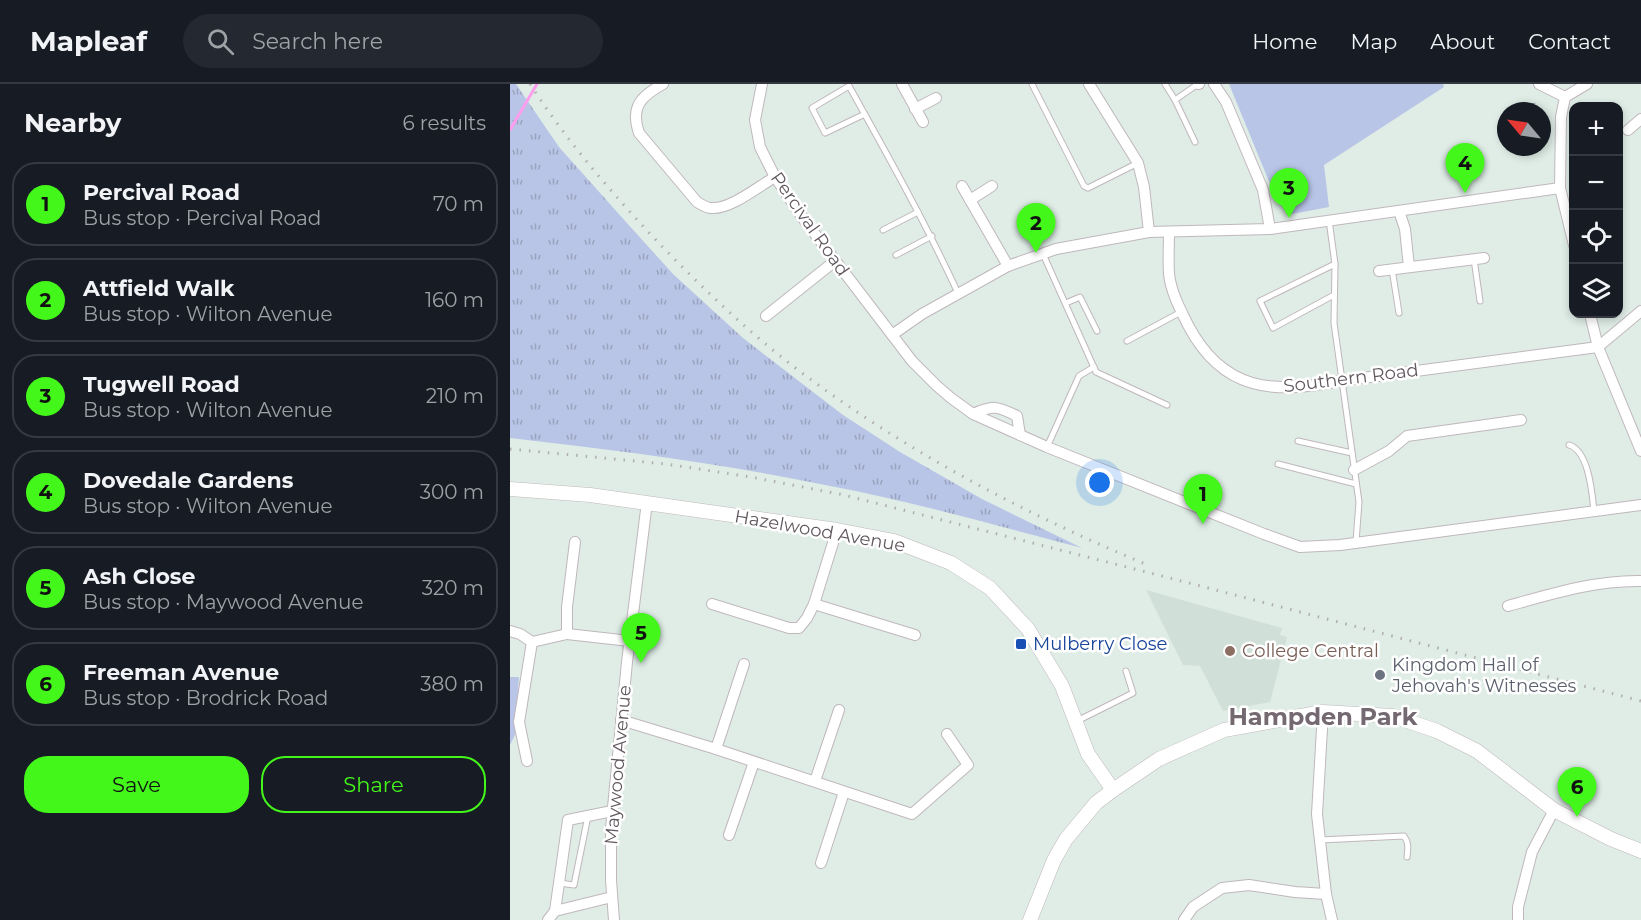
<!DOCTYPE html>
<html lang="en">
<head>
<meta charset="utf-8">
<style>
	body { margin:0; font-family:Montserrat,sans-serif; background:#242831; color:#f1f3f6 }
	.controls { position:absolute; right:18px; top:18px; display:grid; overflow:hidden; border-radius:12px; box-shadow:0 3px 9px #0003 }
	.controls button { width:54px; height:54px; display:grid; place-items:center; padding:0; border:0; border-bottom:2px solid #363941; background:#171b24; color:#f1f3f6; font:30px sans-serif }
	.compass { position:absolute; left:987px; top:18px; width:54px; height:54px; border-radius:50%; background:#171b24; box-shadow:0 3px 9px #0003; rotate:299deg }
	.you { position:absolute; left:590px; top:399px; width:21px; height:21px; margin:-15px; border:4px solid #fff; border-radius:50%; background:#1a73e8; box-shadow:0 0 0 9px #1a73e833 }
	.badge { display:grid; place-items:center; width:39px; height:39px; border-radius:50%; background:#44f71b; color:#111; font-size:20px; font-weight:700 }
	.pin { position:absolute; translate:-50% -50px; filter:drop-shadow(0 2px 3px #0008) }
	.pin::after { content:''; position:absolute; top:32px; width:21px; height:18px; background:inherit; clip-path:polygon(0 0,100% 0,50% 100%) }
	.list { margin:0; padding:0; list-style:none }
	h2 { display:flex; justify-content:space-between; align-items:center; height:78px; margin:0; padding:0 24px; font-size:26px }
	h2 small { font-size:20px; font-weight:400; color:#9ea1a6 }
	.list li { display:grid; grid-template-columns:39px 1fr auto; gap:18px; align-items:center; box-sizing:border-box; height:84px; margin:0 12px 12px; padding:0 12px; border:2px solid #363941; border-radius:24px }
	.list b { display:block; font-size:22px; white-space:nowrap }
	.list p { margin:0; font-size:20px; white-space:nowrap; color:#9ea1a6 }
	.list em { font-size:20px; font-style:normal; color:#9ea1a6 }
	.actions { display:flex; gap:12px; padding:18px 24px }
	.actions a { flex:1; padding:14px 0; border:2px solid #44f71b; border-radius:24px; text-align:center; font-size:21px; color:#44f71b }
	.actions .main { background:#44f71b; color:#111 }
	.icon { flex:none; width:33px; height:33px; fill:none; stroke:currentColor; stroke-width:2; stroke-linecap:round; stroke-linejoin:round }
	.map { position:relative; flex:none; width:1131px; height:836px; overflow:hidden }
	header { display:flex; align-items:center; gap:36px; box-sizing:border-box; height:84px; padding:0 30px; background:#171b24; border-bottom:2px solid #363941 }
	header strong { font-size:28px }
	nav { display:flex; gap:33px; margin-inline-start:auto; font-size:21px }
	.search { width:420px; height:54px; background:#242831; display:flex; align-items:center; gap:15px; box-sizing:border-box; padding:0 21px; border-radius:33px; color:#9ea1a6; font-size:22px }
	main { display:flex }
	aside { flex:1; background:#171b24 }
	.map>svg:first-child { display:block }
	.education { fill:#d0dfd7 }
	.grass { fill:url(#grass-tufts) }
	.park { fill:#b9c5e7 }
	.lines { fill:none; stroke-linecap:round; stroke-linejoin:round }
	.stream { stroke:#ff9dee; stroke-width:3 }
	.service-casing { stroke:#c0b7bd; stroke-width:7 }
	.minor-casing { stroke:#c0b7bd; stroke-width:12 }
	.tertiary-casing { stroke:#c0b7bd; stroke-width:15 }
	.service { stroke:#fff; stroke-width:5 }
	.minor { stroke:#fff; stroke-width:10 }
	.tertiary { stroke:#fff; stroke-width:14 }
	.rail { stroke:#afadae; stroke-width:3; stroke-dasharray:1.5 8; stroke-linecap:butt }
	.transit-dot { fill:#1a4fb4; stroke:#fff; stroke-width:2 }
	.education-dot { fill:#8d6e63; stroke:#fff; stroke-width:2 }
	.worship-dot { fill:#6b7280; stroke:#fff; stroke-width:2 }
	.labels { text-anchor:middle; stroke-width:5; stroke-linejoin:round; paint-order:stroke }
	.street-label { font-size:18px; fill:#62585f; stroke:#fff }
	.transit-label { font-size:18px; fill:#164399; stroke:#fff; text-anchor:start }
	.education-label { font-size:18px; fill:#785e54; stroke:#fff; text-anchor:start }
	.worship-label { font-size:18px; fill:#5b616d; stroke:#fff; text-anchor:start }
	.district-label { font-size:24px; font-weight:bold; fill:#746971; stroke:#fff }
</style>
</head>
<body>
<header>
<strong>Mapleaf</strong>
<div class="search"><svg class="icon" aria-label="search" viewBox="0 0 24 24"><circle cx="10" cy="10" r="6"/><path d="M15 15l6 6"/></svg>Search here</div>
<nav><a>Home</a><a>Map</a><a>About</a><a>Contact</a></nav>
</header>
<main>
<aside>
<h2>Nearby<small>6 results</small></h2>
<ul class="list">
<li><span class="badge">1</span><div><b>Percival Road</b><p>Bus stop · Percival Road</p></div><em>70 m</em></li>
<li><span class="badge">2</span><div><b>Attfield Walk</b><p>Bus stop · Wilton Avenue</p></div><em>160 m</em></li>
<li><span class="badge">3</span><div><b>Tugwell Road</b><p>Bus stop · Wilton Avenue</p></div><em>210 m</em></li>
<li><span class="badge">4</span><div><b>Dovedale Gardens</b><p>Bus stop · Wilton Avenue</p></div><em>300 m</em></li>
<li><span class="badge">5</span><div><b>Ash Close</b><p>Bus stop · Maywood Avenue</p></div><em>320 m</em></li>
<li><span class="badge">6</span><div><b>Freeman Avenue</b><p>Bus stop · Brodrick Road</p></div><em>380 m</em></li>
</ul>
<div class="actions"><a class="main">Save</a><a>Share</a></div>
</aside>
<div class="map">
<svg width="1131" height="836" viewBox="0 0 1131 836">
	<defs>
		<pattern id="grass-tufts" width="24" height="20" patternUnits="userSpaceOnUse" patternTransform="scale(1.5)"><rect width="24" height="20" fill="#b9c5e7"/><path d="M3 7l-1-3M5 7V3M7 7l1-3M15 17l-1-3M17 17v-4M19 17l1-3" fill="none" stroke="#9aa3be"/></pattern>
	</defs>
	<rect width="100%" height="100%" fill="#dfede6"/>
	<polygon class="education" points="636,506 772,544 770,551 777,553 760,618 713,627 690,582 673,581"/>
	<path class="grass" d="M 0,0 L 6,0 L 49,63 L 116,138 L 163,190 L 233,254 L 333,331 L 390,368 L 472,415 L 572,464 C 488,442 405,418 320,402 C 214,380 107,366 0,354 Z"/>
	<g class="park">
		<polygon points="719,0 933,0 934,3 814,81 819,123 777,131 758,95"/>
		<polygon points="0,593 9,593 5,651 0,661"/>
	</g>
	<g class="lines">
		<polyline class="stream" points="0,46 27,0"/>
		<defs>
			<g id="service">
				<polyline points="522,0 574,102 578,104 628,79"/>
				<polyline points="655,0 665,16 688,0"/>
				<polyline points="665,16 685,58"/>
				<path d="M 355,30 L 315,49 L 302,24 L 339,2 C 377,70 415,138 448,209"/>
				<polyline points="819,136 825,180 824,239 849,418 846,458"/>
				<polyline points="373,146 408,128"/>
				<polyline points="533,170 586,288 657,321"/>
				<polyline points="386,171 422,152"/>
				<polyline points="964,175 970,217"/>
				<polyline points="882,185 889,229"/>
				<polyline points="824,211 763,244 750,217 825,180"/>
				<polyline points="556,219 570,213 587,247"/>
				<polyline points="617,257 671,228"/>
				<polyline points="788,357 842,369"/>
				<path d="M 1059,361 C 1079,367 1082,409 1084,427"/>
				<polyline points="537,363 569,292 584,283"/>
				<polyline points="768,380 846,400"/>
				<polyline points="567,637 623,609 616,587"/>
				<path d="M 810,756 L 894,752 C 899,759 898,765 897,773"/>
				<polyline points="49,799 64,801 78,732"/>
			</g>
			<g id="minor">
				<path d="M 153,0 C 131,12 120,23 129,49 L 187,118 C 191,120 196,124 201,124 C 220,126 249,102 265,93"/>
				<polyline points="252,0 245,36 250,63 265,93 292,133 402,277 427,302 441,314 463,330 537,363 754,450 790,463 830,461 1131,421"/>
				<polyline points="392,0 413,38"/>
				<polyline points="579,0 628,79 634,103 639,148"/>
				<polyline points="688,0 689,0"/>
				<polyline points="704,0 716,18 753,106 760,145"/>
				<polyline points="1029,0 1055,13"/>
				<polyline points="1055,13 1051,33 1050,104 1064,161"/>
				<polyline points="1055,13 1077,0"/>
				<polyline points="405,25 426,14"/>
				<polyline points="1118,46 1131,35"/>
				<polyline points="452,102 498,182"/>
				<polyline points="460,116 482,102"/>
				<polyline points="889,127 895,145 899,183"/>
				<path d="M 659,149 C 659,162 658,176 659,190 C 661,208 670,225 678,241 C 713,308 764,310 830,297 L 1088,263 L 1131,227"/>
				<polyline points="869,187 974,174"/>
				<polyline points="1080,230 1088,263 1131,367"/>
				<polyline points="256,232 325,177"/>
				<polyline points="382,251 412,230 498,182 546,165 639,148 760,145 1050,104"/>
				<path d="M 463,330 C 483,321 487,322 507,332 L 510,351"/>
				<polyline points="844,386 879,367 897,352 1011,336"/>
				<polyline points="65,458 57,523 57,550 120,557"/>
				<polyline points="202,520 279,544 289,544 297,534 304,520 405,551"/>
				<polyline points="304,520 327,446"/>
				<path d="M 998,522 C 1041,510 1086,496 1131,497"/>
				<polyline points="0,547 10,550 22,558 57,550"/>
				<polyline points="813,628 807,730 816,810 822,836"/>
				<polyline points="111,636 206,665 402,730 458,681 437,650"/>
				<polyline points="206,665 234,580"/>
				<polyline points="17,677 9,638 22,558"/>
				<polyline points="305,697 329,626"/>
				<polyline points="219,751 244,678"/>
				<polyline points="311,779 334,708"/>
				<polyline points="45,827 58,736 102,727"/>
				<polyline points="38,836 45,827 102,813"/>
				<polyline points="104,836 101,796 101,744 117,578 137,418"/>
				<polyline points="674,836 683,823 712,804 739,801 785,808 816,810"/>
				<polyline points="1008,836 1008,823 1022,768 1044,726"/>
			</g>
			<g id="tertiary">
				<polyline points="0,405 80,411 327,446 384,457 441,479 480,504 518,545 552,602 578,670 603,706"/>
				<polyline points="520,836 544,776 556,755 586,719 603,706 649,675 714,646 813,628 883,632 927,647 967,667 1044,726 1101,755 1131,767"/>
			</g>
		</defs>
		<use href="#service" class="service-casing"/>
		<use href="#minor" class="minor-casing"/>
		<use href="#tertiary" class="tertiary-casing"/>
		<use href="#service" class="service"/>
		<use href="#minor" class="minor"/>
		<use href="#tertiary" class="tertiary"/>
		<g class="rail">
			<path d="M 20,0 C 56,56 100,107 145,155 C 191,203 239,249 292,289 C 399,369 517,431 640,482"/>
			<polyline points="0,365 156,380 241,393 334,411 656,493 1131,617"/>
		</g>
	</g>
	<rect class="transit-dot" x="505" y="554" width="12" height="12" rx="3"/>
	<circle class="education-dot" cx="720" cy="567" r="6"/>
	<circle class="worship-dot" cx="870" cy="591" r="6"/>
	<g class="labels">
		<g class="street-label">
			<text transform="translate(300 140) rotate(55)" y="6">Percival Road</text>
			<text transform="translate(841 294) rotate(-7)" y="6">Southern Road</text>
			<text transform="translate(310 447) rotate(10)" y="6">Hazelwood Avenue</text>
			<text transform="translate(108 681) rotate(-85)" y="6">Maywood Avenue</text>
		</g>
		<g class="transit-label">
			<text x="523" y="566">Mulberry Close</text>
		</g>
		<g class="education-label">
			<text x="732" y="573">College Central</text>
		</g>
		<g class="worship-label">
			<text x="882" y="587">Kingdom Hall of<tspan x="882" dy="21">Jehovah's Witnesses</tspan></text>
		</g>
		<g class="district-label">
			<text x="813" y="641">Hampden Park</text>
		</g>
	</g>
</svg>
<div class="controls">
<button>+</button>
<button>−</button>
<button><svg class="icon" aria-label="locate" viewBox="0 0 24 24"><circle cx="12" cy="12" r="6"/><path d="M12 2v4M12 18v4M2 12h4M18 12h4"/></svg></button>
<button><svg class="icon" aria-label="layers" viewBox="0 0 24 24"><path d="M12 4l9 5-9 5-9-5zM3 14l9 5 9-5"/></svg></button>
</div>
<svg class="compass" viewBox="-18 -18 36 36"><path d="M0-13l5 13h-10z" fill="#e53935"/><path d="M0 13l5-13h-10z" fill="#9ea1a6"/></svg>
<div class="you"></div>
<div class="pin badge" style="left:693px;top:440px">1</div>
<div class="pin badge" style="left:526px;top:169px">2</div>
<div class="pin badge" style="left:779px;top:134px">3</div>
<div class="pin badge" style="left:955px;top:109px">4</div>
<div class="pin badge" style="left:131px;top:579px">5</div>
<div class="pin badge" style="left:1067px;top:733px">6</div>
</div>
</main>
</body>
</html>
